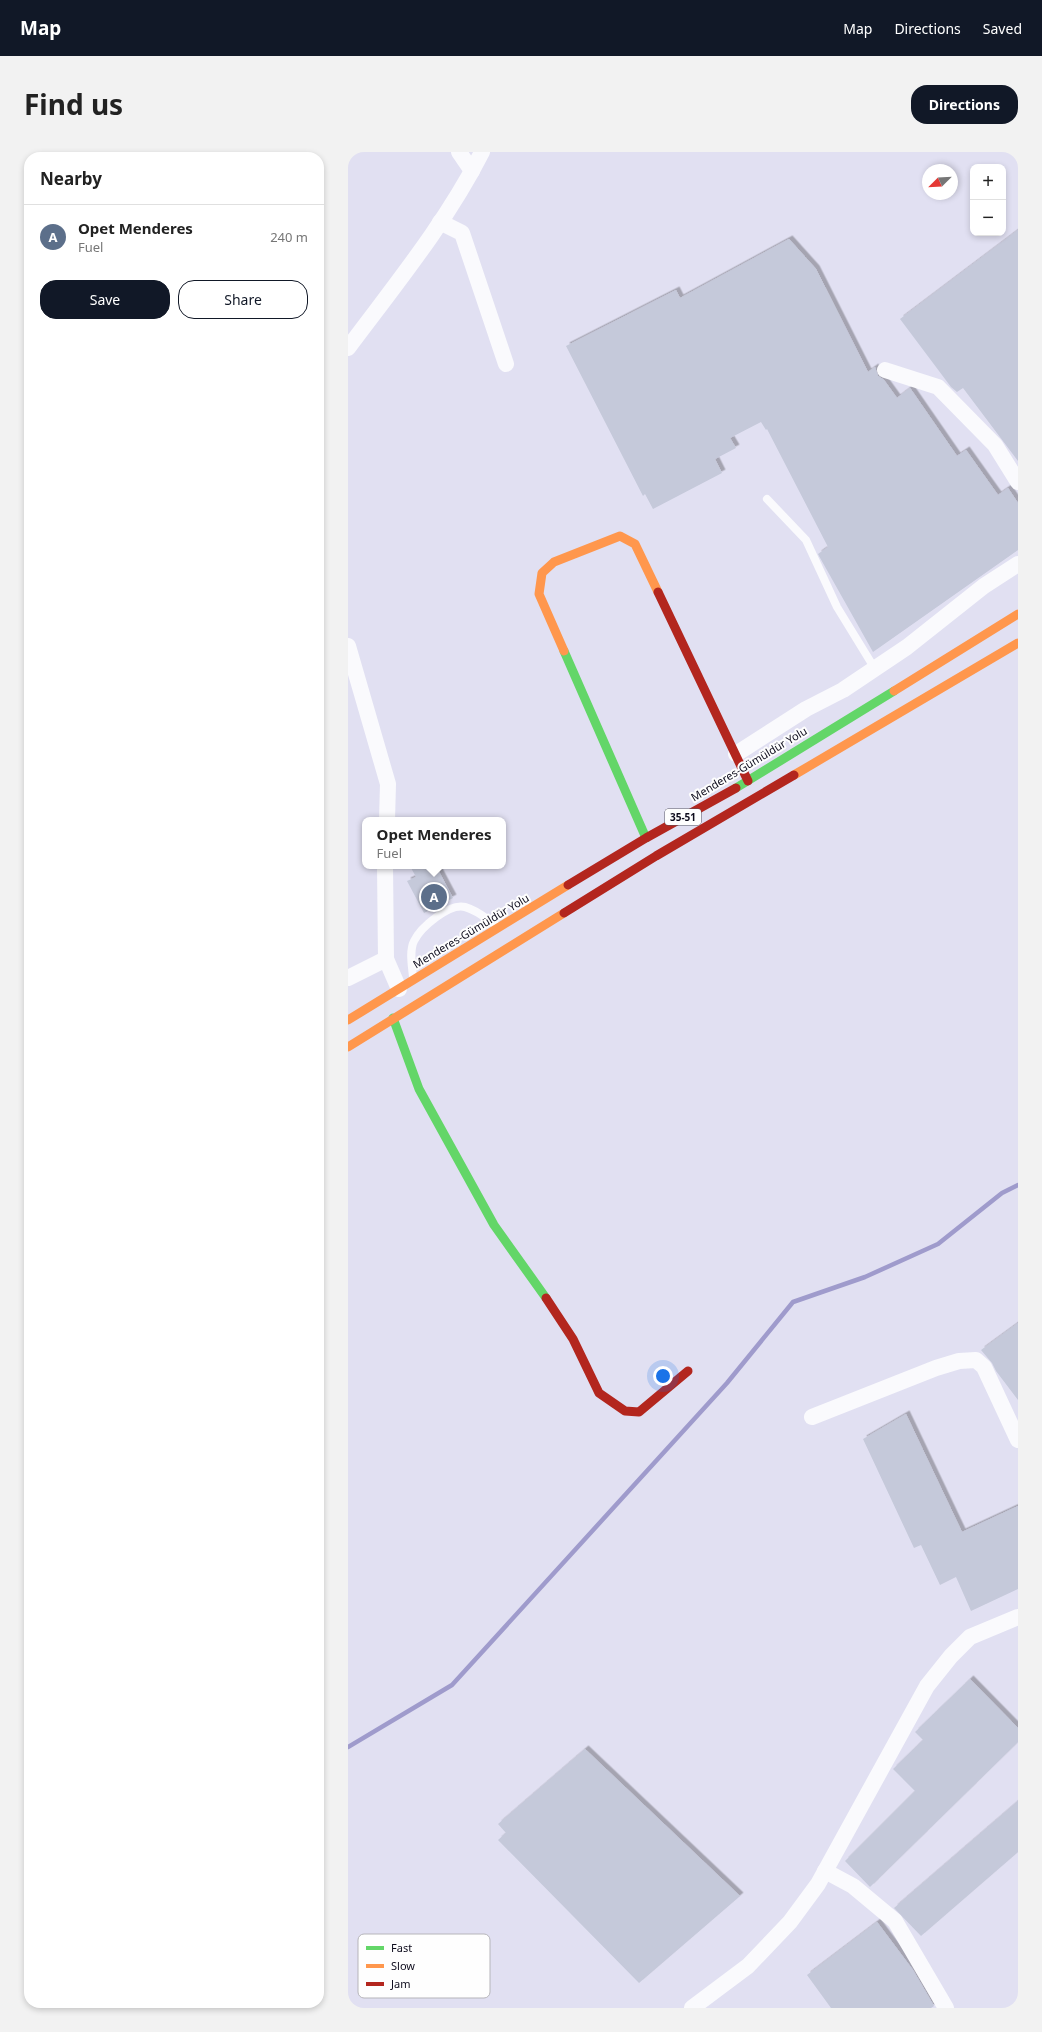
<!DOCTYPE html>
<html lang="en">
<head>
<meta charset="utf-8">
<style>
	body { margin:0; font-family:"Noto Sans",sans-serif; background:#f2f2f2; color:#222 }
	.controls { position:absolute; right:12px; top:12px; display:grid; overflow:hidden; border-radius:8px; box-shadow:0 2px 6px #0003 }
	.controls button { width:36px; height:36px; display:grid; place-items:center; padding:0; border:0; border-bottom:1px solid #e0e0e0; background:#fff; color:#222; font:20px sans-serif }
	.compass { position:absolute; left:574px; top:12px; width:36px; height:36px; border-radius:50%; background:#fff; box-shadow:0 2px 6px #0003; rotate:246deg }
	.you { position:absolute; left:315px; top:1224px; width:14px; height:14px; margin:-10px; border:3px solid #fff; border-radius:50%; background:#1a73e8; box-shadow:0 0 0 6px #1a73e833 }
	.badge { display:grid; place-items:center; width:26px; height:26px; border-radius:50%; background:#111827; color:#fff; font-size:13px; font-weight:700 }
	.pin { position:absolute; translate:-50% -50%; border:2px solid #fff; box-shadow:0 1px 4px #0006 }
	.popup { position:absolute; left:14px; top:665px; width:144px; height:52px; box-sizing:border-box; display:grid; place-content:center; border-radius:8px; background:#fff; filter:drop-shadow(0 1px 3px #0005); font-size:13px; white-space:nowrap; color:#767676 }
	.popup b { font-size:15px; color:#222 }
	.popup::after { content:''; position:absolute; left:50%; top:100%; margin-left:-8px; border:8px solid transparent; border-top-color:#fff }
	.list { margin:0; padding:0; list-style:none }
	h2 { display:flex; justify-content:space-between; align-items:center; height:52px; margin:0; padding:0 16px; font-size:17px }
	h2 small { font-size:13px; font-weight:400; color:#767676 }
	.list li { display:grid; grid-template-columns:26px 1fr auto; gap:12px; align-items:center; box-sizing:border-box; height:64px; padding:0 16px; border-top:1px solid #e0e0e0 }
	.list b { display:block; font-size:15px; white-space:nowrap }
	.list p { margin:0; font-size:13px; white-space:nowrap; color:#767676 }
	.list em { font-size:13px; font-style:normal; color:#767676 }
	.actions { display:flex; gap:8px; padding:12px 16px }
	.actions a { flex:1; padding:9px 0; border:1px solid #111827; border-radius:16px; text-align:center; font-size:14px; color:#111827 }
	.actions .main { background:#111827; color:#fff }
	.map { position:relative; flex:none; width:670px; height:1856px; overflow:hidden; border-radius:16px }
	header { display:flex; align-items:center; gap:24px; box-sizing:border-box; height:56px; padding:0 20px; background:#111827; color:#fff }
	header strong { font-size:19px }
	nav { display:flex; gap:22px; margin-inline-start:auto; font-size:14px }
	.intro { display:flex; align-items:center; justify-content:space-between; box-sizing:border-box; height:96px; padding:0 24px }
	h1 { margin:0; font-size:28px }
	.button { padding:10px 18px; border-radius:16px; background:#111827; color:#fff; font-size:14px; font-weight:700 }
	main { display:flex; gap:24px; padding:0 24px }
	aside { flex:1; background:#fff; border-radius:16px; box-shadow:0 2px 6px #0003 }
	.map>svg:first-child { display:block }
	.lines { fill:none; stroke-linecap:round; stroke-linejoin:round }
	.stream { stroke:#9f9bcc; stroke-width:4.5 }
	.building { fill:#c5c9da; filter:url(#shadow) }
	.lane { stroke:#fafafd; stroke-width:8 }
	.street { stroke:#fafafd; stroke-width:16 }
	.fast { stroke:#63d668; stroke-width:9 }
	.slow { stroke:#ff974d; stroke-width:9 }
	.jam { stroke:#b3261e; stroke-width:9 }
	.labels { text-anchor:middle; stroke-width:4; stroke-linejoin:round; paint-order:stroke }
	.shield { fill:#fefefe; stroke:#555460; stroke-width:1 }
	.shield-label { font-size:10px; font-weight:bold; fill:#0d0b1c }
	.street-label { font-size:11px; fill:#0d0b1c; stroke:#fefefe }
	.key { fill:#fefefe; stroke:#b6b5ba; stroke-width:1 }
	.key-label { font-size:11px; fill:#0d0b1c }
</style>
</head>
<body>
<header>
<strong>Map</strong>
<nav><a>Map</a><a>Directions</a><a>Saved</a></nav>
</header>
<div class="intro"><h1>Find us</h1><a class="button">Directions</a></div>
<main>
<aside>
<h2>Nearby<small></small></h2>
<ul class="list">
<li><span class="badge" style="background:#5c6f8a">A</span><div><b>Opet Menderes</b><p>Fuel</p></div><em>240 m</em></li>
</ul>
<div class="actions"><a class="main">Save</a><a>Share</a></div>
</aside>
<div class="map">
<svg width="670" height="1856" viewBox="0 0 670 1856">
	<defs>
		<filter id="shadow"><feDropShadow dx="3.5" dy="-3.5" stdDeviation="0" flood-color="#0004"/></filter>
	</defs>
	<rect width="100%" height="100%" fill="#e1e0f2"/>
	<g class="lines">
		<polyline class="stream" points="0,1595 104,1533 379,1231 445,1150 517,1125 590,1092 654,1041 670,1033"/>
	</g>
	<g class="building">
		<polygon points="670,78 670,309 615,236 609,240 603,235 552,167"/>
		<polygon points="441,87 468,117 520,220 527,215 530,224 536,228 549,246 562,236 609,304 618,298 650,343 660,336 670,351 670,398 525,500 471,404 470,402 480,395 419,277 418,278 413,270 382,286 388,296 367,307 374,321 305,357 297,342 295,344 218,194 328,138 332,146"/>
		<polygon points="62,714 88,714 105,746 76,761 59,729 68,725"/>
		<polygon points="670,1171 670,1248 648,1219 644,1211 633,1198"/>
		<polygon points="558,1262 614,1380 670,1354 670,1437 623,1459 608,1425 592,1433 573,1393 566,1396 515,1287"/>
		<polygon points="622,1527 670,1576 670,1590 522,1735 497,1709 567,1639 545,1617 575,1588 567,1580"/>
		<polygon points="237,1597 392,1744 291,1831 150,1688 158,1681 150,1672"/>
		<polygon points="670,1649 670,1700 573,1784 546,1756"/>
		<polygon points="529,1770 565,1818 586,1854 583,1856 483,1856 459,1823"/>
	</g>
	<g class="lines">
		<g class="lane">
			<polyline points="419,347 458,388 489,455 527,517"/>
			<path d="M 65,825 C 64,814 61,799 66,789 C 73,775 101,751 117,755 C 129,758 139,767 149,774"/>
		</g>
		<g class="street">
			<polyline points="111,0 124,19"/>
			<polyline points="92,70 114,81 158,212"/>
			<path d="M 0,196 C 47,133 98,71 134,0"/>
			<polyline points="537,218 590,235 647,293 670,330"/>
			<polyline points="0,494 40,632 39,668"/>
			<polyline points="388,602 458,557 495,538 559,495 636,434 670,412"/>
			<polyline points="37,714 38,807 51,837"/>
			<polyline points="0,826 38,807"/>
			<polyline points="464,1265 588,1216 611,1209 628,1208 636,1215 670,1288"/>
			<polyline points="477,1719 505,1734 547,1769 598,1856"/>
			<polyline points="344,1856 400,1814 442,1770 470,1732 579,1534 603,1504 622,1485 670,1465"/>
		</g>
		<g class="fast">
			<polyline points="216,499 298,686"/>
			<polyline points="388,636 546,539"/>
			<polyline points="45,866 71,937 146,1073 198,1146"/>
		</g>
		<g class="slow">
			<polyline points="216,499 191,442 194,421 206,410 272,384 287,392 310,440"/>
			<polyline points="546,539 670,462"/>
			<polyline points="446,623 670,491"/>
			<polyline points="0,868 220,733"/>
			<polyline points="0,895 216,761"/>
		</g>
		<g class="jam">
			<polyline points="310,440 400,629"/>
			<polyline points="220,733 298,686 388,636"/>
			<polyline points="216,761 308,704 446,623"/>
			<polyline points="198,1146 225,1187 251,1241 277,1259 291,1260 340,1219"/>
		</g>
	</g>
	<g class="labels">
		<rect class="shield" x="317" y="657" width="36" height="16" rx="3"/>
		<g class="shield-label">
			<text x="335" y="669">35-51</text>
		</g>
		<g class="street-label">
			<text transform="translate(401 612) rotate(-31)" y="4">Menderes-Gümüldür Yolu</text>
			<text transform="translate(123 779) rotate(-31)" y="4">Menderes-Gümüldür Yolu</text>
		</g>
	</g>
	<rect x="10" y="1782" width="132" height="64" rx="6" class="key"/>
	<rect x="18" y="1794" width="18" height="4" fill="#63d668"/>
	<rect x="18" y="1812" width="18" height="4" fill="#ff974d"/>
	<rect x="18" y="1830" width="18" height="4" fill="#b3261e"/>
	<g class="key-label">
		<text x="43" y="1800">Fast</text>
		<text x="43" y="1818">Slow</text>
		<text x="43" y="1836">Jam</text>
	</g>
</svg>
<div class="controls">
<button>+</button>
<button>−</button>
</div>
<svg class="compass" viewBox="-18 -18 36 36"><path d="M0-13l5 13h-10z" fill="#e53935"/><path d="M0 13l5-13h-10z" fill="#767676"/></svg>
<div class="you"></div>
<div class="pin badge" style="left:86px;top:745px;background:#5c6f8a">A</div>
<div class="popup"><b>Opet Menderes</b>Fuel</div>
</div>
</main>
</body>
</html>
